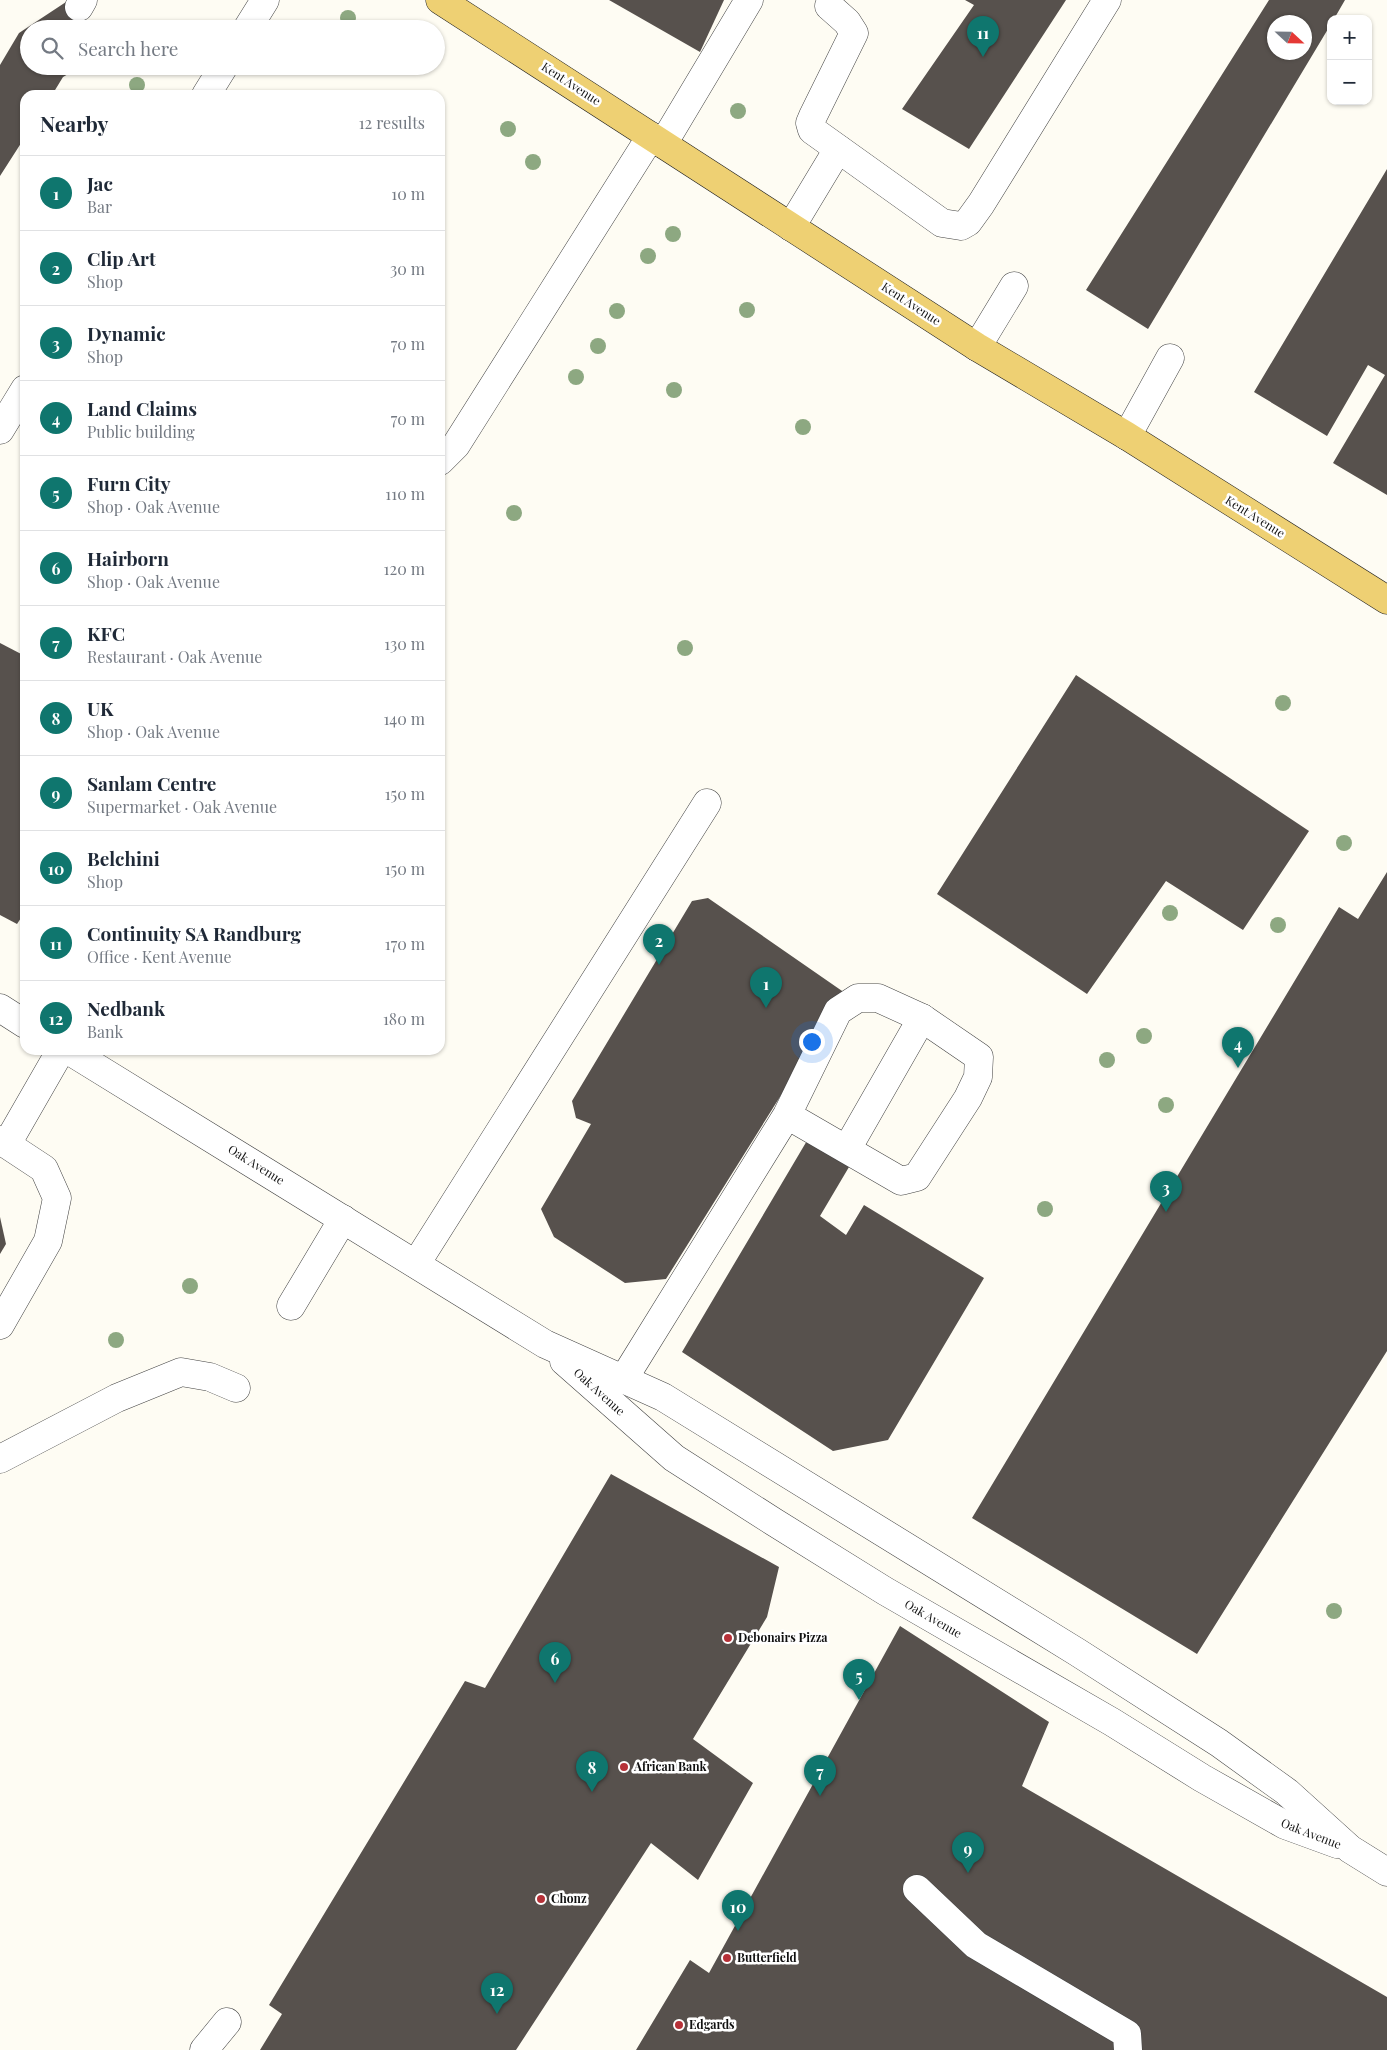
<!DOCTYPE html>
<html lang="en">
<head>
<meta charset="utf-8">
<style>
	body { margin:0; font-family:"Playfair Display",serif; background:#f6f6f7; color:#1f2937 }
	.controls { position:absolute; right:15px; top:15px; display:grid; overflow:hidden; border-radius:10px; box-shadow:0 1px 4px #0004 }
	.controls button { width:45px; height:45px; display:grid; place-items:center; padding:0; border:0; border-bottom:1px solid #e0e1e3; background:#fff; color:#1f2937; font:25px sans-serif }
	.compass { position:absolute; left:1267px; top:15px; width:45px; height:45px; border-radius:50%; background:#fff; box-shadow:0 1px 4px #0004; rotate:112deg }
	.you { position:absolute; left:811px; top:1041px; width:18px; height:18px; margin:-12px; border:4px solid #fff; border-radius:50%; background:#1a73e8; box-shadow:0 0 0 8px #1a73e833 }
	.badge { display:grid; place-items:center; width:32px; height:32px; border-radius:50%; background:#0f766e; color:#fff; font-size:16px; font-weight:700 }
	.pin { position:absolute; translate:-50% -41px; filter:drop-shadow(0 1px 2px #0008) }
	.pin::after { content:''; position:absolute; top:26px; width:18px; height:15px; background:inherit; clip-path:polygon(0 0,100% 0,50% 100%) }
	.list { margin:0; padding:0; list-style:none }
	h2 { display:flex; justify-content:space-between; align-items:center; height:65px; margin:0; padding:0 20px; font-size:21px }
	h2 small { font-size:16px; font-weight:400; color:#747a83 }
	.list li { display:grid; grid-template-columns:32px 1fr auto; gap:15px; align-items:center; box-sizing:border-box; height:75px; padding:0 20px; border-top:1px solid #e0e1e3 }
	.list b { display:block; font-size:19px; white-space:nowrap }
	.list p { margin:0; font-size:16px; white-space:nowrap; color:#747a83 }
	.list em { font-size:16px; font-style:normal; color:#747a83 }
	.icon { flex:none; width:28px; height:28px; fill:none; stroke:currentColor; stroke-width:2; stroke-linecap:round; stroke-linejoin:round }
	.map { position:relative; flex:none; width:1387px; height:2050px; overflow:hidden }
	.search { position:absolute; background:#fff; box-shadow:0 1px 4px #0004; left:20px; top:20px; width:425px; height:55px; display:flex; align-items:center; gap:12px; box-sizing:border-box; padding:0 18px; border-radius:28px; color:#747a83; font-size:19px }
	.panel { position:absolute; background:#fff; box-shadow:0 1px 4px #0004; left:20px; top:90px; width:425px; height:965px; border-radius:15px }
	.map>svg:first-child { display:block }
	.building { fill:#57514d; fill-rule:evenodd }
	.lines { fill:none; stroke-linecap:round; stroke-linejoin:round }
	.minor-casing { stroke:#434343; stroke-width:29 }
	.major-casing { stroke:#212121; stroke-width:29 }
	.minor { stroke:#fff; stroke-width:28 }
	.major { stroke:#eed073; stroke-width:28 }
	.tree { fill:#8da881 }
	.poi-dot { fill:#b63138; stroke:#fff; stroke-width:2 }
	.labels { text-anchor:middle; stroke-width:5; stroke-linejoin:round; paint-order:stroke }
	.street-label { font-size:12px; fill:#101010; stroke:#fff }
	.poi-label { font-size:12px; font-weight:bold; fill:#101010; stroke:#fff; text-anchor:start }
</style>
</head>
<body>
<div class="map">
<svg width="1387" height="2050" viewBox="0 0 1387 2050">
	<rect width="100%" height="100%" fill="#fefcf3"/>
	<g class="building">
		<polygon points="69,0 86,29 29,29 29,66 82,66 63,77 52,95 25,95 25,137 0,176 0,65 19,33"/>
		<polygon points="609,0 724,0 700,52"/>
		<polygon points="965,0 1066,0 969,149 902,109 974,5"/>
		<path d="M 1269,0 L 1345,0 L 1334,19 L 1331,19 L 1331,24 L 1148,329 L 1086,290 ZM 1274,22 L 1304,22 L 1304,52 L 1274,52 Z"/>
		<polygon points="1387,169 1387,495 1333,463 1385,375 1368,365 1327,436 1254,392"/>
		<polygon points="0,643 25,656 25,912 17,924 0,915"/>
		<polygon points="1076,675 1309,831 1243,930 1166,881 1087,994 937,894"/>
		<polygon points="1387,872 1387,1351 1197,1654 972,1518 1339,907 1358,919"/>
		<polygon points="708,898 845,993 666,1279 625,1283 554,1237 541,1209 591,1124 576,1118 572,1101 692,901"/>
		<polygon points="808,1139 849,1167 820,1216 846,1235 864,1205 984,1278 888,1440 833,1451 682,1352"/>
		<polygon points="0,1217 6,1244 0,1254"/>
		<polygon points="611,1474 779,1567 767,1617 693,1739 753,1783 698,1880 651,1843 516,2050 260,2050 282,2014 269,2005 465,1681 485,1688"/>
		<polygon points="900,1626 1049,1722 1022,1786 1387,1997 1387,2050 636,2050 690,1960 709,1973"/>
	</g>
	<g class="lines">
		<defs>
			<g id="minor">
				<polyline points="829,6 847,22 854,33 813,116 810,123 812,130 942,223 961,226 968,222 981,204 1107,0"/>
				<polyline points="79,7 83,0"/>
				<polyline points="247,29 265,0"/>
				<polyline points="206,95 224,66"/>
				<polyline points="663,144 749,0"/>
				<polyline points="791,227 838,149"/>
				<polyline points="977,347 1014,286"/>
				<polyline points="0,430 25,389"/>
				<polyline points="1127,436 1170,358"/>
				<polyline points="440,461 456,445 651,136"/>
				<polyline points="0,1008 25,1024"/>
				<polyline points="68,1050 545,1344 663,1397 1077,1652 1219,1743 1287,1792 1350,1849 1387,1872"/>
				<polyline points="0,1140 44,1169 57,1198 48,1241 0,1325"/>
				<polyline points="7,1144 61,1050"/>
				<polyline points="847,1149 922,1018"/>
				<polyline points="416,1264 707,803"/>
				<polyline points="291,1306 343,1219"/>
				<polyline points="564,1361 674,1458 774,1522 885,1591 1112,1722 1202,1778 1285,1825 1337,1844"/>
				<polyline points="623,1380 787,1115 838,1011 858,998 878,998 922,1018 979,1057 978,1077 968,1098 917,1177 901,1181 787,1115"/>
				<polyline points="0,1459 117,1398 181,1372 210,1377 236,1388"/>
				<polyline points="917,1889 976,1945 1127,2034 1128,2050"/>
				<polyline points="204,2050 227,2022"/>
			</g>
			<polyline id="major" points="440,0 977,347 1127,436 1387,600"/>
		</defs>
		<use href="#minor" class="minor-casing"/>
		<use href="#major" class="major-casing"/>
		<use href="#minor" class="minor"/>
		<use href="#major" class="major"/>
	</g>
	<g class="tree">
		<circle cx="348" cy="18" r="8"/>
		<circle cx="137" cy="85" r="8"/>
		<circle cx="738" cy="111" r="8"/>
		<circle cx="508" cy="129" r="8"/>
		<circle cx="533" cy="162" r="8"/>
		<circle cx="673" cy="234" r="8"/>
		<circle cx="648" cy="256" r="8"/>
		<circle cx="747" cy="310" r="8"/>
		<circle cx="617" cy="311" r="8"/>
		<circle cx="598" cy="346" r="8"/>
		<circle cx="576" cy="377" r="8"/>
		<circle cx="674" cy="390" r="8"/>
		<circle cx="803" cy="427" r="8"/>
		<circle cx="514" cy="513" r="8"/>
		<circle cx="685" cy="648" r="8"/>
		<circle cx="1283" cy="703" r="8"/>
		<circle cx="1344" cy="843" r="8"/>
		<circle cx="1170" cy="913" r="8"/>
		<circle cx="1278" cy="925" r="8"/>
		<circle cx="1144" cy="1036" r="8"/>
		<circle cx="1107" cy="1060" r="8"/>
		<circle cx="1166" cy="1105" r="8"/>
		<circle cx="1045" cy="1209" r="8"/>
		<circle cx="190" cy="1286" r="8"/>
		<circle cx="116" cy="1340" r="8"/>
		<circle cx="1334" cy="1611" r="8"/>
	</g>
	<g class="poi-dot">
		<circle cx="728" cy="1638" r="5"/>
		<circle cx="624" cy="1767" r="5"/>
		<circle cx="541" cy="1899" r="5"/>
		<circle cx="727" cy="1958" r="5"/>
		<circle cx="679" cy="2025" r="5"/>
	</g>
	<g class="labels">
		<g class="street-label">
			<text transform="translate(571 84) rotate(33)" y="4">Kent Avenue</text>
			<text transform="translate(911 304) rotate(33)" y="4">Kent Avenue</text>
			<text transform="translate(1255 517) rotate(32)" y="4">Kent Avenue</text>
			<text transform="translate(256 1165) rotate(32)" y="4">Oak Avenue</text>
			<text transform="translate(599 1392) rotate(42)" y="4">Oak Avenue</text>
			<text transform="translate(933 1619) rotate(30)" y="4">Oak Avenue</text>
			<text transform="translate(1311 1834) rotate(21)" y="4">Oak Avenue</text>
		</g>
		<g class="poi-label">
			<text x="738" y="1642">Debonairs Pizza</text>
			<text x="634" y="1771">African Bank</text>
			<text x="551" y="1903">Chonz</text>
			<text x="737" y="1962">Butterfield</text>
			<text x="689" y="2029">Edgards</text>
		</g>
	</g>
</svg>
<div class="controls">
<button>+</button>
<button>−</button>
</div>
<svg class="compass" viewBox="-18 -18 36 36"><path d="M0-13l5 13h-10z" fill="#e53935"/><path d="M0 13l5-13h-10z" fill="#747a83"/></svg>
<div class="you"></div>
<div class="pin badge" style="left:766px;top:1008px">1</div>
<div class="pin badge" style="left:659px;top:965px">2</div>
<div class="pin badge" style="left:1166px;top:1212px">3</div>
<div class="pin badge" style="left:1238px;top:1068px">4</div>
<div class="pin badge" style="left:859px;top:1700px">5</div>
<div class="pin badge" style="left:555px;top:1683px">6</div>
<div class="pin badge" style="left:820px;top:1796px">7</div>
<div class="pin badge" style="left:592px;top:1792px">8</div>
<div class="pin badge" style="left:968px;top:1873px">9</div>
<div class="pin badge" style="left:738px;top:1931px">10</div>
<div class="pin badge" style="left:983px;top:57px">11</div>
<div class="pin badge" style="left:497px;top:2014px">12</div>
<div class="search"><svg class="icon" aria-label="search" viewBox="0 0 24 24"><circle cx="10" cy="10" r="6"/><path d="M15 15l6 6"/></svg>Search here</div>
<section class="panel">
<h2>Nearby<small>12 results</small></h2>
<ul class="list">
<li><span class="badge">1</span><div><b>Jac</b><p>Bar</p></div><em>10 m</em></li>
<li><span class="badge">2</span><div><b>Clip Art</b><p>Shop</p></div><em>30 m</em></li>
<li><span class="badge">3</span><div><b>Dynamic</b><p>Shop</p></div><em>70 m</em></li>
<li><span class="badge">4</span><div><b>Land Claims</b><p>Public building</p></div><em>70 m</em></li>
<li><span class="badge">5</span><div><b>Furn City</b><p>Shop · Oak Avenue</p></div><em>110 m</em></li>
<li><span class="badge">6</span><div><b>Hairborn</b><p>Shop · Oak Avenue</p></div><em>120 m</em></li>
<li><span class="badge">7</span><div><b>KFC</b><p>Restaurant · Oak Avenue</p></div><em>130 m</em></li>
<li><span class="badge">8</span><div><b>UK</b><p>Shop · Oak Avenue</p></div><em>140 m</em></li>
<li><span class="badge">9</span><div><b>Sanlam Centre</b><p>Supermarket · Oak Avenue</p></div><em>150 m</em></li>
<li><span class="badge">10</span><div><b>Belchini</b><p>Shop</p></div><em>150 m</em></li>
<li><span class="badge">11</span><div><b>Continuity SA Randburg</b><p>Office · Kent Avenue</p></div><em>170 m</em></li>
<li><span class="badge">12</span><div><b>Nedbank</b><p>Bank</p></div><em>180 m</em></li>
</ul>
</section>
</div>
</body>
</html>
